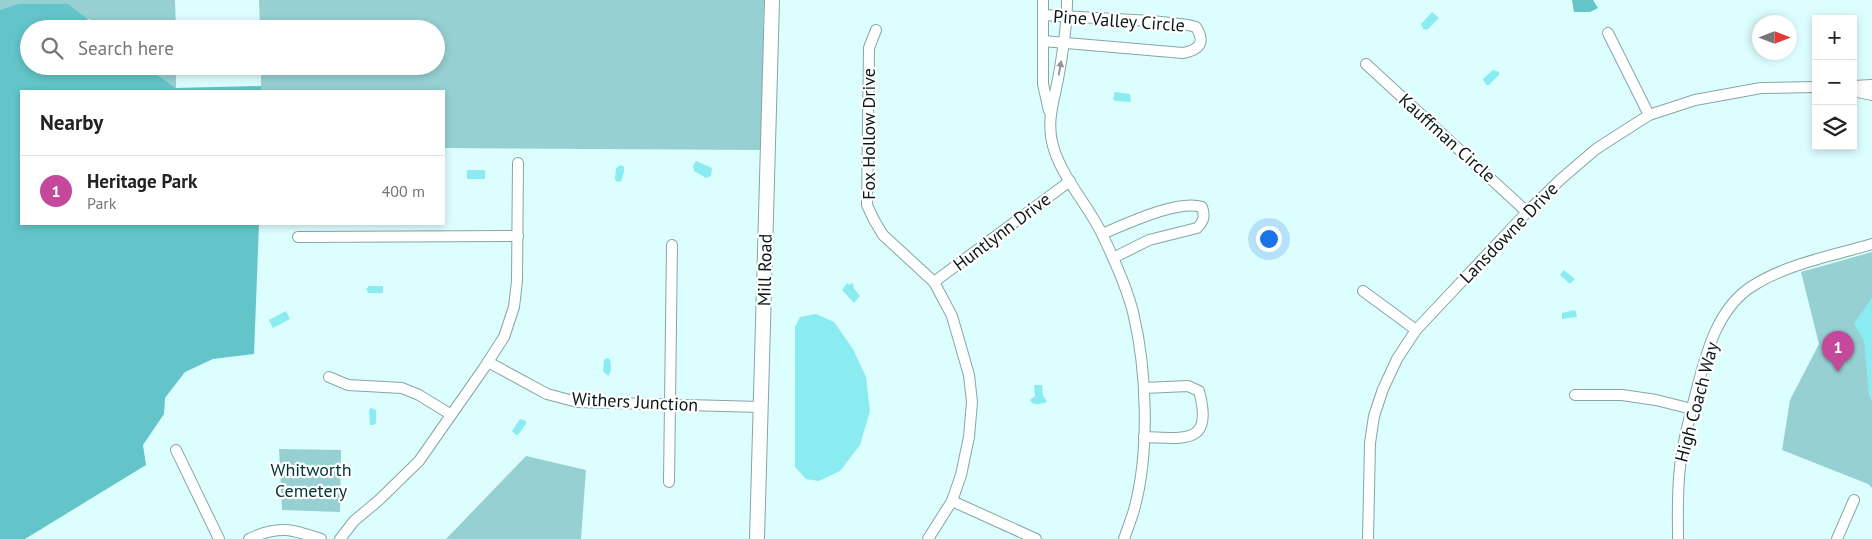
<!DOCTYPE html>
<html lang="en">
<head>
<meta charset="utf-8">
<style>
	body { margin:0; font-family:"PT Sans",sans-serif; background:#f2f2f2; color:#222 }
	.controls { position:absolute; right:15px; top:15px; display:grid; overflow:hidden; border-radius:0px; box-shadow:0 2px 8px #0003 }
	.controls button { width:45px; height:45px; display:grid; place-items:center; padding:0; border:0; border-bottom:1px solid #e0e0e0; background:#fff; color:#222; font:25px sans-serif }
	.compass { position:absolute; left:1752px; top:15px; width:45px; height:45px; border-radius:50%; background:#fff; box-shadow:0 2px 8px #0003; rotate:90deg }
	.you { position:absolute; left:1268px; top:238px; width:18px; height:18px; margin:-12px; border:4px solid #fff; border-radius:50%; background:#1a73e8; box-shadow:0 0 0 8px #1a73e833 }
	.badge { display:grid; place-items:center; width:32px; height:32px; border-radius:50%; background:#c4499b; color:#fff; font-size:16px; font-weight:700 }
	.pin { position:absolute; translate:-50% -41px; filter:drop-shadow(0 1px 2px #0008) }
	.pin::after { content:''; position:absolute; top:26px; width:18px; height:15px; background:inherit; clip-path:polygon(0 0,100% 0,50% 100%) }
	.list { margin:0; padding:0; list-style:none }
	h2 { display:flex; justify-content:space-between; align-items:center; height:65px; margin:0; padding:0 20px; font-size:21px }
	h2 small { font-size:16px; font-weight:400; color:#767676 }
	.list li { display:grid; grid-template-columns:32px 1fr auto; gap:15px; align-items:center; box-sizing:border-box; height:70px; padding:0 20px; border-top:1px solid #e0e0e0 }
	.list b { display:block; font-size:19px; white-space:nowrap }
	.list p { margin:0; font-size:16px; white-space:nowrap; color:#767676 }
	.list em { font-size:16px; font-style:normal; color:#767676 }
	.icon { flex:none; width:28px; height:28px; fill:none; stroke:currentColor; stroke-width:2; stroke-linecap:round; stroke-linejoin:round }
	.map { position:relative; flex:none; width:1872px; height:539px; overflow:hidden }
	.search { position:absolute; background:#fff; box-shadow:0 2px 8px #0003; left:20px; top:20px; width:425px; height:55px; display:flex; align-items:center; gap:12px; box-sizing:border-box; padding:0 18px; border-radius:28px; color:#767676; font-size:19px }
	.panel { position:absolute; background:#fff; box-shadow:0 2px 8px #0003; left:20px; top:90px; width:425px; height:135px; border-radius:0px }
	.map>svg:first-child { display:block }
	.green { fill:#96d0d3 }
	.forest { fill:#63c5c9 }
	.water { fill:#8aebf0 }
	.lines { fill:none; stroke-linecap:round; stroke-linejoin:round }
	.street-casing { stroke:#86a5a6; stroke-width:12 }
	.secondary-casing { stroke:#86a5a6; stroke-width:16 }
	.street { stroke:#fff; stroke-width:10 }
	.secondary { stroke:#fff; stroke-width:14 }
	.oneway { fill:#919797 }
	.labels { text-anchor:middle; stroke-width:4.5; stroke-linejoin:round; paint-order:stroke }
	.street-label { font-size:18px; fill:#0b1717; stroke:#fff }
	.park-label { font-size:18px; fill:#013335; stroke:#fff }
</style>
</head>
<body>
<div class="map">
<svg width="1872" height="539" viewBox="0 0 1872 539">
	<rect width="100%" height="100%" fill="#ddfeff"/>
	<g class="green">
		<polygon points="0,0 175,0 176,29 100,29 89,19 0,10"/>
		<polygon points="259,0 764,0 761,150 444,148 444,91 261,91 261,66 436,66 436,29 260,29"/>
		<polygon points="145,66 176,66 176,88"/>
		<polygon points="1872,252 1872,488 1868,484 1782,450 1790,400 1819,344 1801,272"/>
		<polygon points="279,449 341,450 340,512 282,510"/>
		<polygon points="526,456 586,470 581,539 446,539"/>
	</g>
	<g class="forest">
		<polygon points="1572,0 1593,0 1598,8 1590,12 1574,12"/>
		<polygon points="19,4 68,4 100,29 29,29 29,66 145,66 176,88 261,86 261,91 21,91 21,224 259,224 254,354 213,359 185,372 165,398 164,414 143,445 146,465 25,539 0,539 0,10"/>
	</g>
	<g class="water">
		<polygon points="1432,12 1439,18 1427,30 1426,29 1424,30 1421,24"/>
		<polygon points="1493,70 1499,72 1499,75 1489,85 1486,85 1483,79"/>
		<polygon points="1115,92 1130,94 1131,102 1115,101 1113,99"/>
		<polygon points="696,161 712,168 711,176 706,178 694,171 693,166"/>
		<path d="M 621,165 L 624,167 C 625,172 622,177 621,182 L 616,181 L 615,179 L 616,168 Z"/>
		<rect x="467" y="170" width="18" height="9"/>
		<polygon points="1564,270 1575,279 1570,284 1560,275"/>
		<polygon points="847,283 849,285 852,283 854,286 853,287 860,296 854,303 842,290"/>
		<polygon points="368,286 383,286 383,293 368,293 366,288 368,288"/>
		<polygon points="1872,298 1872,401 1869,395 1864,341 1854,323"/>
		<polygon points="1575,310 1577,316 1576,317 1562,319 1562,313"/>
		<polygon points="286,311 290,319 273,328 269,320"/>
		<polygon points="816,314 834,322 853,349 866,377 870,411 860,445 840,471 819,481 806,479 795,467 795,327 800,317"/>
		<path d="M 607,358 L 610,359 C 611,365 612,372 608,376 L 603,371 L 604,360 Z"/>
		<path d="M 1034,385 L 1042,385 L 1043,396 L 1047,401 L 1045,403 C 1039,404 1033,406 1030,400 L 1035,396 Z"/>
		<polygon points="371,408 376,410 376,423 374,425 370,425 369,410"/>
		<polygon points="520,419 526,421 526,424 518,435 516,435 512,431"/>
	</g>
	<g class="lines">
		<defs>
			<g id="street">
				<polyline points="1043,0 1043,84 1049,111"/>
				<path d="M 1067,0 C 1067,27 1063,52 1058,79 C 1054,101 1046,122 1053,146 C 1062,178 1088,205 1102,234 C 1114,259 1126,285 1133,312 C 1147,370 1150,452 1134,510 C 1131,520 1127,530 1124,539"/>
				<polyline points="876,30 869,48 867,205 874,220 883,235 934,282 952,316 969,375 972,402 969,437 961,475 952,501 928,539"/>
				<polyline points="1608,33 1649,115"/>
				<path d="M 1043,41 L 1183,53 C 1199,50 1206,43 1196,27 L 1188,25 L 1152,21 L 1043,15"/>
				<polyline points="1366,64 1527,212"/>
				<polyline points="1853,86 1872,85"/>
				<polyline points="1853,91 1872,95"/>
				<path d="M 1102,234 C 1126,224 1178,199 1202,207 C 1205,216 1204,221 1197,228 L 1149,240 L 1113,258"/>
				<polyline points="298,237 518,236"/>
				<polyline points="934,282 1070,181"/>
				<polyline points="1363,291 1416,330"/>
				<polyline points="488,362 547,394 577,402 760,407"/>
				<polyline points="329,377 348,385 402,388 419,395 450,414"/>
				<path d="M 1144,388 L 1188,386 L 1199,391 C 1214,446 1184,438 1144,437"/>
				<polyline points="1575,395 1622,395 1656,400 1692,409"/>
				<polyline points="176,450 219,539"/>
				<polyline points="669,482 672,245"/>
				<polyline points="952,501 1036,539"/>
				<path d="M 249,539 C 278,525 292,529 321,539"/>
				<polyline points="340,539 354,521 379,500 419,461 484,368 504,337 514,307 517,281 518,163"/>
				<polyline points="1368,539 1370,443 1374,416 1383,389 1397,359 1416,330 1527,212 1561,179 1596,149 1649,115 1695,100 1761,88 1816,87"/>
				<path d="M 1678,539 C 1678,515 1677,491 1680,467 C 1682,446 1688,424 1693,404 C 1704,362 1714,309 1754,285 C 1790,263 1832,256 1872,244"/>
				<polyline points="1837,539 1854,500"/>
			</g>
			<polyline id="secondary" points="757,539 772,0"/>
		</defs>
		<use href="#street" class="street-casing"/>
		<use href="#secondary" class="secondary-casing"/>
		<use href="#street" class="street"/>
		<use href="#secondary" class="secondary"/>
	</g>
	<defs><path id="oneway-solid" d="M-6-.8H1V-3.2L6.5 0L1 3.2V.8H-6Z" transform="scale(1.25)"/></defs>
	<use class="oneway" href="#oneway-solid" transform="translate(1060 68) rotate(-80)"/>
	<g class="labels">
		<g class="street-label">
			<text transform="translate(1119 21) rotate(4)" y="6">Pine Valley Circle</text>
			<text transform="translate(869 134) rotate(-90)" y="6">Fox Hollow Drive</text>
			<text transform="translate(1447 138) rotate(42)" y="6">Kauffman Circle</text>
			<text transform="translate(1002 232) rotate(-37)" y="6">Huntlynn Drive</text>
			<text transform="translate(1509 233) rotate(-46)" y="6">Lansdowne Drive</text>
			<text transform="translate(765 270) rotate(-89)" y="6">Mill Road</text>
			<text transform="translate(635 402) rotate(3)" y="6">Withers Junction</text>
			<text transform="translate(1697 402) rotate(-75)" y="6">High Coach Way</text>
		</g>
		<g class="park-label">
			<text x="311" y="476">Whitworth<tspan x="311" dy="21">Cemetery</tspan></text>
		</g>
	</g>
</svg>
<div class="controls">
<button>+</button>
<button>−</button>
<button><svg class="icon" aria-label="layers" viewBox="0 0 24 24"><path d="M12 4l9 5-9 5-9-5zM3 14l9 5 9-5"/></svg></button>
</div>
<svg class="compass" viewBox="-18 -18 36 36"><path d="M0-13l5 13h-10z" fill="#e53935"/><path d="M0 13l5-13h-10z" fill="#767676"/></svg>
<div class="you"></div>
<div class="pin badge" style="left:1838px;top:372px">1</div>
<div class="search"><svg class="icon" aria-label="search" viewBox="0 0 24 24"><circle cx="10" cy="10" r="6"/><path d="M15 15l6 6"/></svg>Search here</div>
<section class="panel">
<h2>Nearby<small></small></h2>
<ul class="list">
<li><span class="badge">1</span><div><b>Heritage Park</b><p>Park</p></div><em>400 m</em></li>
</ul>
</section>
</div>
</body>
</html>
